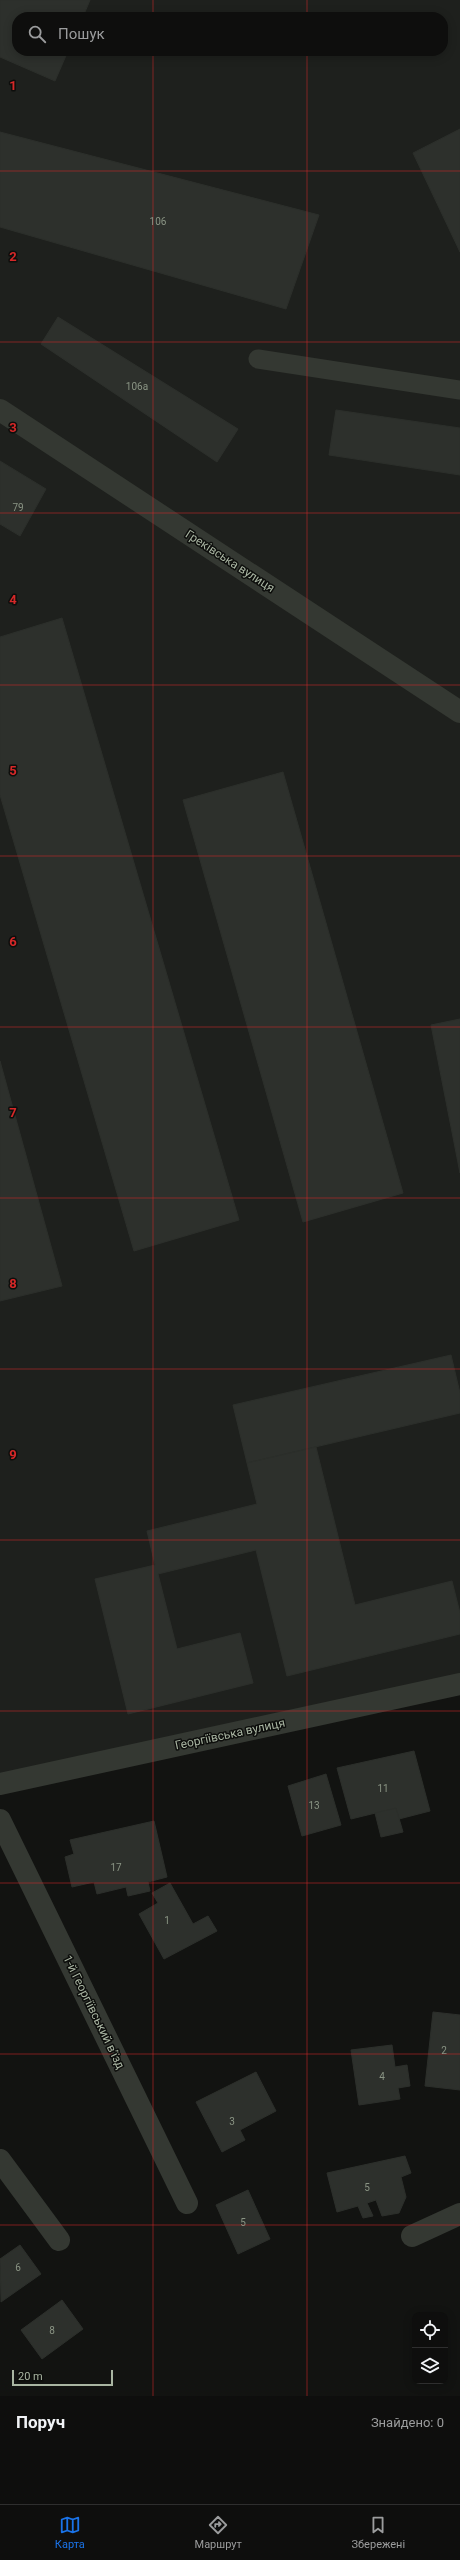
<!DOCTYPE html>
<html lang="uk">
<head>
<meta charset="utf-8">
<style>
	body { margin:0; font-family:Roboto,sans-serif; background:#171716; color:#f1f3f6 }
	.controls { position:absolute; right:12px; bottom:12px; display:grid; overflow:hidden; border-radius:8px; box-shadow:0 2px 10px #0003 }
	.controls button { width:36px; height:36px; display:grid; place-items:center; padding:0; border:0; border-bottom:1px solid #2e2e2e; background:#0e0e0d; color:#f1f3f6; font:20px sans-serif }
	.scale { position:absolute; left:12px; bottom:10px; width:101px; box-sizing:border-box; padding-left:4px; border:2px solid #a9b5a2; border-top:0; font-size:11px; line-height:14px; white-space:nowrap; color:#a9b5a2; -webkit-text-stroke:3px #0d0e0c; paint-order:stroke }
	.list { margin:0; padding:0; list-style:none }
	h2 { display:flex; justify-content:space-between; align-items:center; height:52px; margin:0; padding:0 16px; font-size:17px }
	h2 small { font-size:13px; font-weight:400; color:#9b9c9d }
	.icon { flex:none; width:22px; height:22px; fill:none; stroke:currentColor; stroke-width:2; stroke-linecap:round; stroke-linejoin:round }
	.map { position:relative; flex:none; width:460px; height:2396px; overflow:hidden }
	.search { position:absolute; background:#0e0e0d; box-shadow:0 2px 10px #0003; left:12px; right:12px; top:12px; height:44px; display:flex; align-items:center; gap:10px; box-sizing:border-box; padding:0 14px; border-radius:16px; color:#9b9c9d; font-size:15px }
	.sheet { height:108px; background:#0e0e0d }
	nav { display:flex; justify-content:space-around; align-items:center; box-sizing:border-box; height:56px; border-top:1px solid #2e2e2e; background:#0e0e0d; font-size:11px; color:#9b9c9d }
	nav a { display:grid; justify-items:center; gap:2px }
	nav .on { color:#1a73e8 }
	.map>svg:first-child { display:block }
	.built { fill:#1e201d; fill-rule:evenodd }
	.building { fill:#2d302c; stroke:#2c2f2b }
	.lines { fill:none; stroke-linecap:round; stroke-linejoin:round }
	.service { stroke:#343832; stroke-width:19 }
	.minor { stroke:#343832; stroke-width:22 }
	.grid { fill:none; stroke:#d62828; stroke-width:1; stroke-opacity:0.55 }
	.labels { text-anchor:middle; stroke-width:3; stroke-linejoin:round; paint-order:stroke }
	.number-label { font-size:10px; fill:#8a9484 }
	.street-label { font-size:12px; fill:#a9b5a2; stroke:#0d0e0c }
	.grid-label { font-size:13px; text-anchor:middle; font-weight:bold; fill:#d62828; stroke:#0d0e0c; stroke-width:3; stroke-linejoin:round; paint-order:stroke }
</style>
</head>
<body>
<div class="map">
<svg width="460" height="2396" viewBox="0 0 460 2396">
	<rect width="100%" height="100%" fill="#121311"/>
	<path class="built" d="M 0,0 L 460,0 L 460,1684 L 0,1784 ZM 17,17 L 443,17 L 443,51 L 17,51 Z"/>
	<g class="building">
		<polygon points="0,0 90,0 83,17 17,17 17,51 68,51 55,81 0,57"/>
		<polygon points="460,129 460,252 413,153"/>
		<polygon points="0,132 319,215 286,309 0,227"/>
		<polygon points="58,317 238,429 217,462 41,344"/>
		<polygon points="336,410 460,428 460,475 329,455"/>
		<polygon points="0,461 46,489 20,536 0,524"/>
		<polygon points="62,618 239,1220 134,1251 0,795 0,637"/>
		<polygon points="283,772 403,1193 303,1222 183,800"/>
		<polygon points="460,1019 460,1173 431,1025"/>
		<polygon points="0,1061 62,1286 0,1301"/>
		<polygon points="451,1355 460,1393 460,1413 247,1463 233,1405"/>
		<polygon points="316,1447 355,1605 452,1581 460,1613 460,1634 287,1676 256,1550 158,1574 177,1649 240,1633 253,1683 128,1714 95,1579 155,1565 147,1531 257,1504 247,1463"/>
		<polygon points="414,1751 430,1811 399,1819 396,1808 351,1819 337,1768"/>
		<polygon points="326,1774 341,1825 302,1836 288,1786"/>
		<polygon points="396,1808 403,1832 381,1837 375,1813"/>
		<polygon points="154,1821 167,1877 148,1882 150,1891 128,1896 126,1887 97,1894 94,1882 72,1887 65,1857 74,1854 70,1840"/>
		<polygon points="170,1883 193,1924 208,1916 217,1931 164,1959 139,1914 158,1903 152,1893"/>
		<polygon points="433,2012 460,2015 460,2090 425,2086"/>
		<polygon points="392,2045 395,2067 407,2065 410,2086 398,2088 400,2099 359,2105 351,2050"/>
		<polygon points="256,2072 276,2111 240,2130 245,2140 222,2152 196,2102"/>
		<polygon points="405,2156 411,2173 401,2177 406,2197 399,2213 382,2216 376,2200 367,2203 373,2216 363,2218 358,2206 337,2212 327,2173"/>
		<polygon points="248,2190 270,2239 238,2254 216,2205"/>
		<polygon points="20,2245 41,2274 1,2302 0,2259"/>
		<polygon points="62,2300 83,2329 42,2359 21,2330"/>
	</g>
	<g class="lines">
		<polyline class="service" points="258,359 460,390"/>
		<g class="minor">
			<polyline points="0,410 460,712"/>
			<polyline points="0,1784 460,1684"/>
			<polyline points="0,1820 187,2203"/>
			<polyline points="0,2160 59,2240"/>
			<polyline points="412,2236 460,2214"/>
		</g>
	</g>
	<path class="grid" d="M 153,0 L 153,17M 307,0 L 307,17M 153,51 L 153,2396M 307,51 L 307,2396M 0,171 L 460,171M 0,342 L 460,342M 0,513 L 460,513M 0,685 L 460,685M 0,856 L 460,856M 0,1027 L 460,1027M 0,1198 L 460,1198M 0,1369 L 460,1369M 0,1540 L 460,1540M 0,1711 L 460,1711M 0,1883 L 460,1883M 0,2054 L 460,2054M 0,2225 L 460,2225"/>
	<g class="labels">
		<g class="number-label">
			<text x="158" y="225">106</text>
			<text x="137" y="390">106а</text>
			<text x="18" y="511">79</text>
			<text x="383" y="1792">11</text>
			<text x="314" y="1809">13</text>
			<text x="116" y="1871">17</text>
			<text x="167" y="1924">1</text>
			<text x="444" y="2054">2</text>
			<text x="382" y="2080">4</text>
			<text x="232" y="2125">3</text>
			<text x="367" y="2191">5</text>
			<text x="243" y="2226">5</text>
			<text x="18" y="2271">6</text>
			<text x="52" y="2334">8</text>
		</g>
		<g class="street-label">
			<text transform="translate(230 561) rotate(33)" y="4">Греківська вулиця</text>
			<text transform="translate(230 1734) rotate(-12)" y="4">Георгіївська вулиця</text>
			<text transform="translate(94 2012) rotate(64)" y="4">1-й Георгіївський в’їзд</text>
		</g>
	</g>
	<g class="grid-label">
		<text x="13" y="90">1</text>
		<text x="13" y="261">2</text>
		<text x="13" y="432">3</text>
		<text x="13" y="604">4</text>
		<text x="13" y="775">5</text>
		<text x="13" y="946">6</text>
		<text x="13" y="1117">7</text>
		<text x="13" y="1288">8</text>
		<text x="13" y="1459">9</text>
	</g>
</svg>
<div class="controls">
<button><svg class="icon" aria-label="locate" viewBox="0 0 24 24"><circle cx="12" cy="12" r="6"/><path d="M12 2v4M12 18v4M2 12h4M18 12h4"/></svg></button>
<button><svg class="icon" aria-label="layers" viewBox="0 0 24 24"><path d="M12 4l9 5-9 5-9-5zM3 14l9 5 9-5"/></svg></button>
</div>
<div class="scale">20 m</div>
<div class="search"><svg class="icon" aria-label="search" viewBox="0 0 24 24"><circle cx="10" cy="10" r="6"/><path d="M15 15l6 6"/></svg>Пошук</div>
</div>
<section class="sheet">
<h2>Поруч<small>Знайдено: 0</small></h2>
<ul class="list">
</ul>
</section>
<nav>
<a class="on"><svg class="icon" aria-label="map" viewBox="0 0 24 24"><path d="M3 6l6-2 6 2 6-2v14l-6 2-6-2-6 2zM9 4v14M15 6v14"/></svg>Карта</a>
<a><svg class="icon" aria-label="directions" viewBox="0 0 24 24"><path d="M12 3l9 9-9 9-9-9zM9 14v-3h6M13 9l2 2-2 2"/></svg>Маршрут</a>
<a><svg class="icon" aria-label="saved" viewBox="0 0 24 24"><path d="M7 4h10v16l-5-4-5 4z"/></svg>Збережені</a>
</nav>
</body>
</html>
